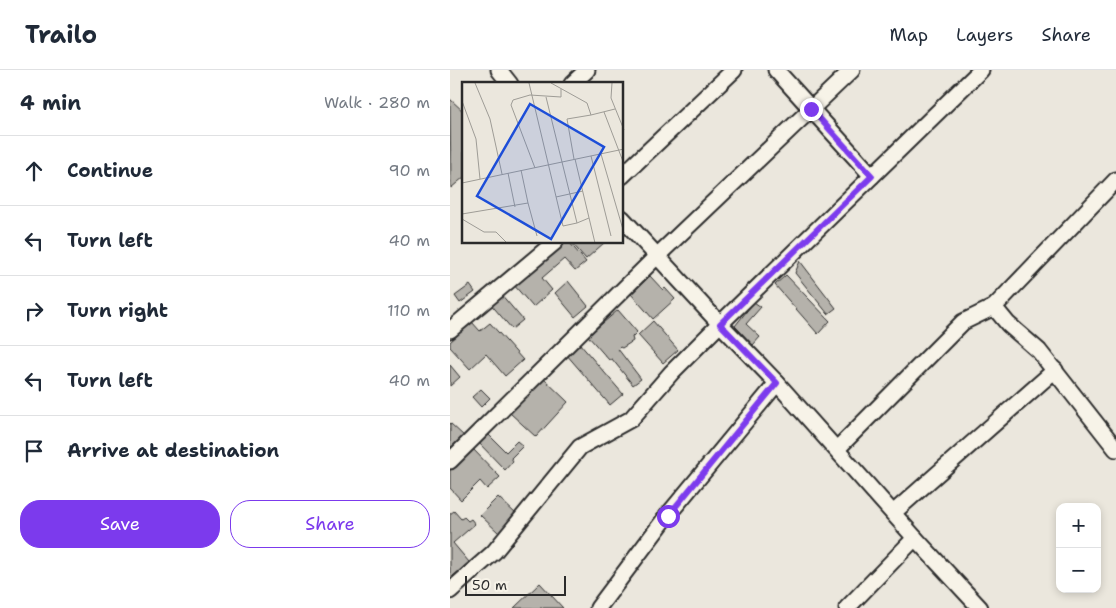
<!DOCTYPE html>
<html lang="en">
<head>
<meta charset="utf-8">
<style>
	body { margin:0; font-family:"Shantell Sans",sans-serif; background:#f6f6f7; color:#1f2937 }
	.controls { position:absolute; right:15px; bottom:15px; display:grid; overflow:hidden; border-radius:10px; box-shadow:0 2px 8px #0003 }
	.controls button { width:45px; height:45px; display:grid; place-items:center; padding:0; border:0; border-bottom:1px solid #e0e1e3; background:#fff; color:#1f2937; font:25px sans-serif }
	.scale { position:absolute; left:15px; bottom:12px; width:101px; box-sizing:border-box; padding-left:5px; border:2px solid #2b2b2b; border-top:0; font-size:14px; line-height:18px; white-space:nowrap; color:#2b2b2b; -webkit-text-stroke:4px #f7f3e8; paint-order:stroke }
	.stop { position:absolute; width:15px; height:15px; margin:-11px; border:4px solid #7c3aed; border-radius:50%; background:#fff }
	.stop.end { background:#7c3aed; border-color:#fff; box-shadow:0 1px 5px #0008 }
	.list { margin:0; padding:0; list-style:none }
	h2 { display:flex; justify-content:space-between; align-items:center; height:65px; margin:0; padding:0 20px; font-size:21px }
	h2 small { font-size:16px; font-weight:400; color:#747a83 }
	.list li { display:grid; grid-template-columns:32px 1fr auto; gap:15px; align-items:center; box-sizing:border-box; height:70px; padding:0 20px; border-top:1px solid #e0e1e3 }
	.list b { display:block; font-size:19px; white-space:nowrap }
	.list em { font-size:16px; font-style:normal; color:#747a83 }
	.actions { display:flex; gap:10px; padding:15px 20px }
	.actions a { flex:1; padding:11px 0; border:1px solid #7c3aed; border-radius:20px; text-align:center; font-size:18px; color:#7c3aed }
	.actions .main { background:#7c3aed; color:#fff }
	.icon { flex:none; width:28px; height:28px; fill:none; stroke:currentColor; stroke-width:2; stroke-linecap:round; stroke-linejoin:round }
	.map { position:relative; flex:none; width:666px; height:538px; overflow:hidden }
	header { display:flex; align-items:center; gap:30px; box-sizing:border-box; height:70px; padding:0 25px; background:#fff; border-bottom:1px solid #e0e1e3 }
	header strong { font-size:24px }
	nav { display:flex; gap:28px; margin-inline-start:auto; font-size:18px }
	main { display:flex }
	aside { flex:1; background:#fff }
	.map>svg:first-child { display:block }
	.building { fill:#b5b2ab; stroke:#2b2b2b }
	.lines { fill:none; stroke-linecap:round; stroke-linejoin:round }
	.minor-casing { stroke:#2b2b2b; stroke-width:19 }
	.minor { stroke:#f7f3e8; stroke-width:15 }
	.route { stroke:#7c3aed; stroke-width:6 }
	.inset-road { fill:none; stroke:#9e9c96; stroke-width:1 }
	.view { fill:#1d4ed8; fill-opacity:0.15; stroke:#1d4ed8; stroke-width:2.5 }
	.inset-edge { fill:none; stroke:#2b2b2b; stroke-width:2.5 }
</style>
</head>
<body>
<header>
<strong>Trailo</strong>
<nav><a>Map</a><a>Layers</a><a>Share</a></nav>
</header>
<main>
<aside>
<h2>4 min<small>Walk · 280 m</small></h2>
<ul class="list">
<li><svg class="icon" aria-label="ahead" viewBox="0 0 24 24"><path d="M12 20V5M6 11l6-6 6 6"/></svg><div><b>Continue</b></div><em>90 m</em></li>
<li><svg class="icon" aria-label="left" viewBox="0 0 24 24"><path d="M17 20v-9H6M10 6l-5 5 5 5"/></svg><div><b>Turn left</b></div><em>40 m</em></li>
<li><svg class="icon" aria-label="right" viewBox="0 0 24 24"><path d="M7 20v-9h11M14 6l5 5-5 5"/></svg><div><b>Turn right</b></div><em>110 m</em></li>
<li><svg class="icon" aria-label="left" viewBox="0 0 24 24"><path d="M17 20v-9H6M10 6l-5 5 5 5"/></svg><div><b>Turn left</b></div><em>40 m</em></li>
<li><svg class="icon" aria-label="arrive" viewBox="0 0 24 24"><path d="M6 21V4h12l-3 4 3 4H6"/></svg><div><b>Arrive at destination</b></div></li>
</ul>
<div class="actions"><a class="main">Save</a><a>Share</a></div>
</aside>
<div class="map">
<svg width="666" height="538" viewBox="0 0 666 538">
	<rect width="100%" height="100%" fill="#ebe7dd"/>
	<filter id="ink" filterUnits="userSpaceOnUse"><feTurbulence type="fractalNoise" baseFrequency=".02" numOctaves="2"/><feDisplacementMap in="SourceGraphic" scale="10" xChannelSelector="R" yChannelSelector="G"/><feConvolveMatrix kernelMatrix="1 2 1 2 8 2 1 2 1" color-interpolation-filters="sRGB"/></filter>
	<g filter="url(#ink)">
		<g class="building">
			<polygon points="0,29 14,42 14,107 1,118"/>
			<polygon points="111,172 119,172 136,192 125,201 114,189 92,208 102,220 83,237 63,214"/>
			<polygon points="121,172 155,172 136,189"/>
			<polygon points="350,191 386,238 378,244 345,203"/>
			<polygon points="336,205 380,251 368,264 325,215"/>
			<polygon points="200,206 213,220 215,218 225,229 203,249 181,224"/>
			<polygon points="118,211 138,236 125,247 105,223"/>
			<polygon points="20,215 25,222 10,233 5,226"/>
			<polygon points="50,223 73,250 62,259 39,232"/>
			<polygon points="304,232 311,237 296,254 310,267 303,275 285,256"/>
			<polygon points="168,240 187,262 182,267 183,271 172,278 170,277 168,279 191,309 183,315 162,289 159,290 138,266"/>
			<polygon points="203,251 228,280 213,293 188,265"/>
			<polygon points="22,252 30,261 40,253 73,290 55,306 36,284 20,299 0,277 0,272"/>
			<polygon points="129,273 173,324 160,335 116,284"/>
			<polygon points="0,295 10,307 0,316"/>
			<polygon points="92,307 118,332 86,367 60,343"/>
			<polygon points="31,319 40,328 31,337 22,327"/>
			<polygon points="0,353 15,367 0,383"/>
			<polygon points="36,362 56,382 67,371 73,376 61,388 63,391 55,400 27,371"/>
			<polygon points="22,378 50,407 37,419 30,411 11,430 0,418 0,398"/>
			<polygon points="48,427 67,445 50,464 30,445"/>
			<polygon points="4,441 11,449 14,447 18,451 21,449 25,454 3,473 19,492 0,509 0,444"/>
			<polygon points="90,513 113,538 64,538"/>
		</g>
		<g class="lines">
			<defs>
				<g id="minor">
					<polyline points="49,0 60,14"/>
					<polyline points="326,0 422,106"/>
					<polyline points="122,14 137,0"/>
					<polyline points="172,106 284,0"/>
					<polyline points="172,148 270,254 327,313 465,468 530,538"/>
					<polyline points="544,237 666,110"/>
					<polyline points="0,260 105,172"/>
					<polyline points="387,379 513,252 544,237 558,254 589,281 666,379"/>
					<polyline points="0,391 207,186 402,0"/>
					<polyline points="443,443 605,300"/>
					<polyline points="0,521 44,482 130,377 181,349 222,302 270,254 531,0"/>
					<polyline points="148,538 217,446 327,313"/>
					<polyline points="397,538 465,468"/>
				</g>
			</defs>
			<use href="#minor" class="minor-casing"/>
			<use href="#minor" class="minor"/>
		</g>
	</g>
	<g class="lines" filter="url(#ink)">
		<polyline class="route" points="218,446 327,313 270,254 422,106 361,39"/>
	</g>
	<g transform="translate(12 12)">
		<rect width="161" height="161" fill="#ebe7dd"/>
		<path class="inset-road" d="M 13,1 L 28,37 L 40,92M 67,1 L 101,144 L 115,141M 89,1 L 125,21 L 129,33 L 153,27M 150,1 L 149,16 L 162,48M 84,15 L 115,141 L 127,136M 0,19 L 14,57 L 18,97M 142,30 L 162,82M 139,72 L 162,151M 129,74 L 149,154M 112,77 L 105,37 L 129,33M 113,77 L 133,161M 73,86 L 49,23 L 51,18 L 68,13 L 99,15 L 99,7M 46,91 L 53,125M 0,101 L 162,67M 94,115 L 121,109M 66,121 L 75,154M 0,132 L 66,121 L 59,88M 0,137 L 22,150 L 34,150 L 45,161M 5,161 L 22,161"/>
		<path class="view" d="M 68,22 L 142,65 L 89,157 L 15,114 Z"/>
		<rect width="161" height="161" class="inset-edge"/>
	</g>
</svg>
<div class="controls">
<button>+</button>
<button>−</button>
</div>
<div class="scale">50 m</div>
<div class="stop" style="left:218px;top:446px"></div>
<div class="stop end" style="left:361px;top:39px"></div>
</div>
</main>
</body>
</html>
